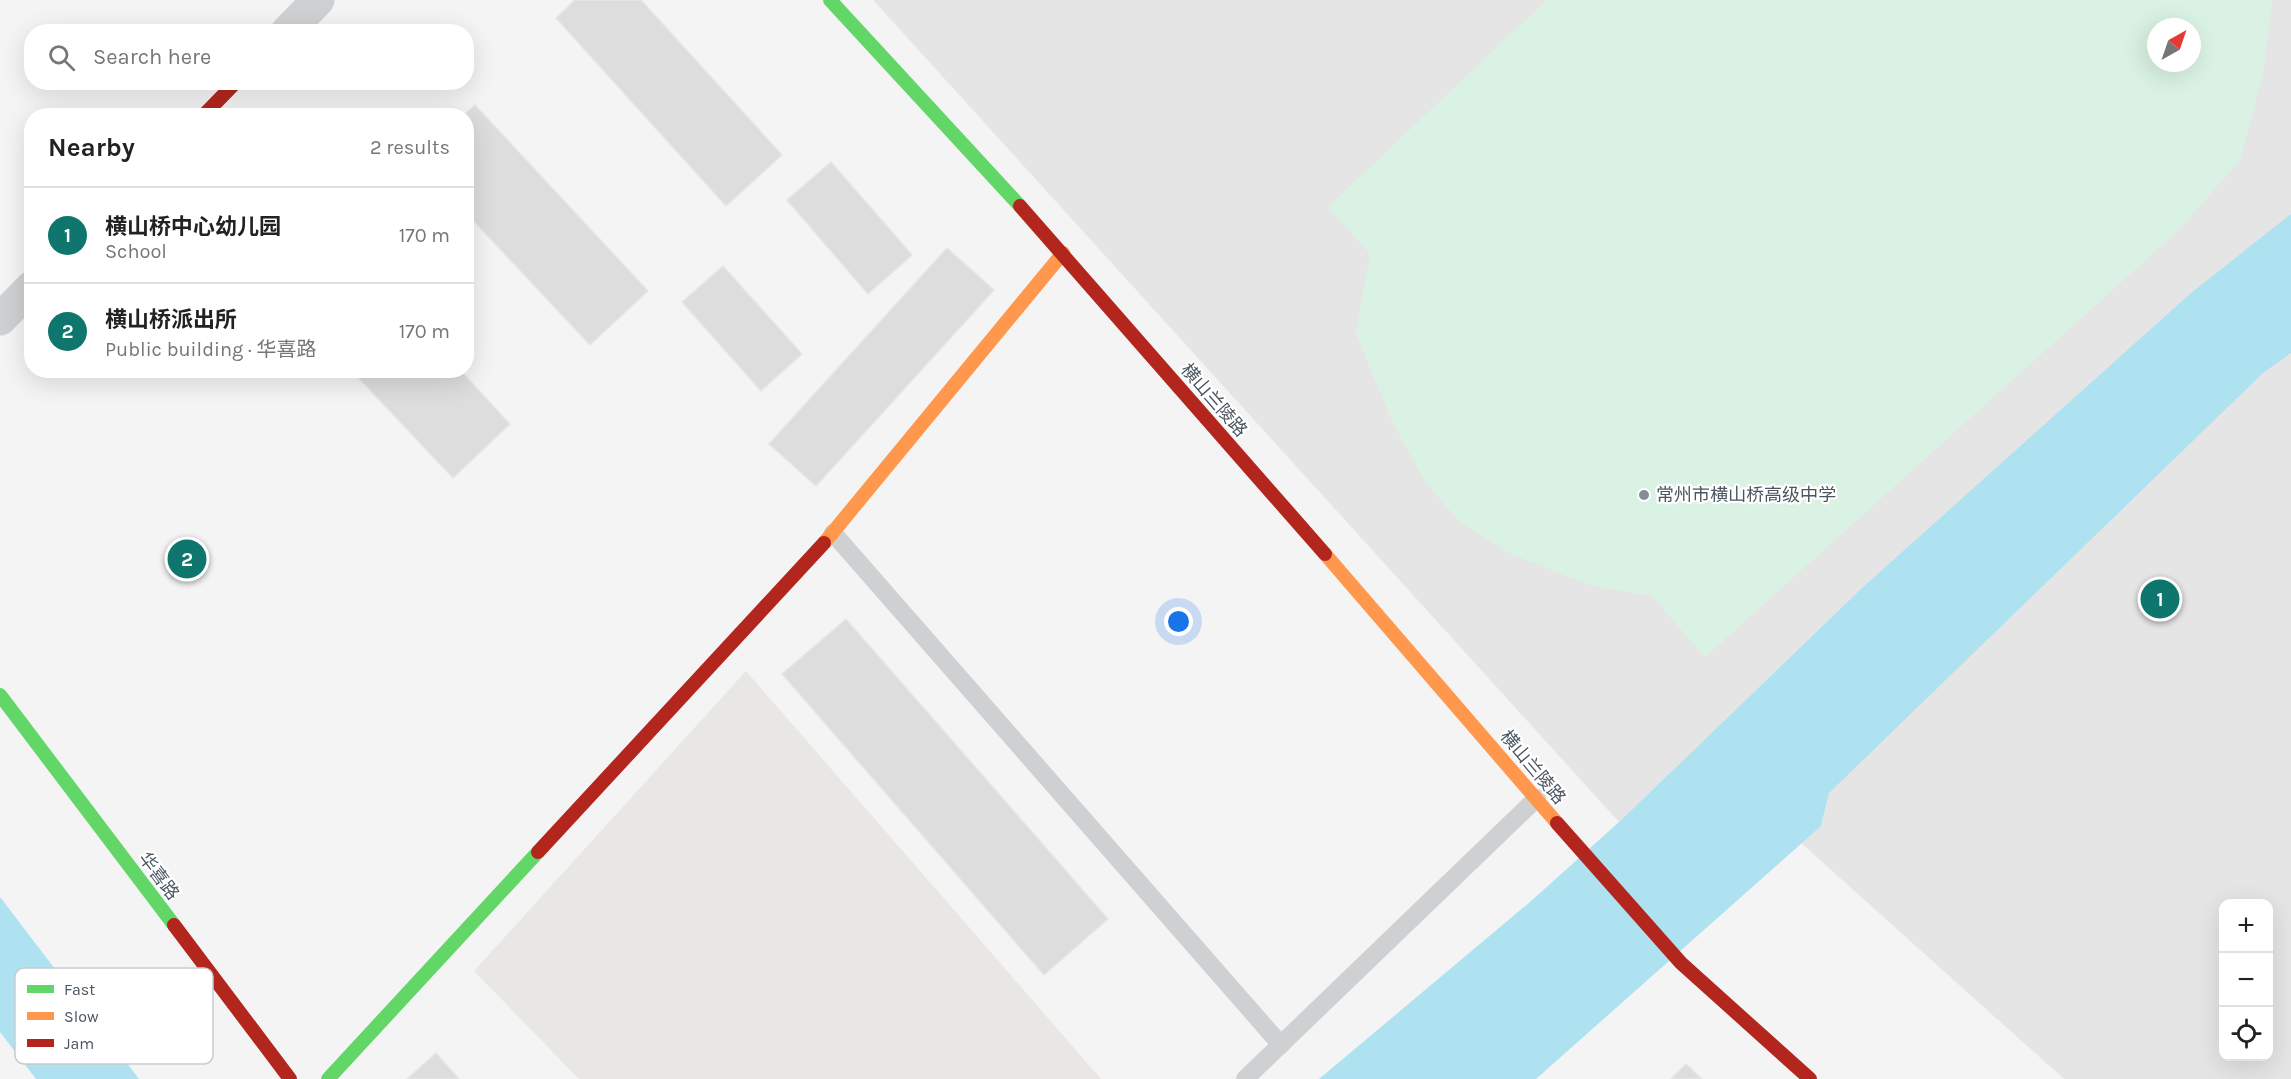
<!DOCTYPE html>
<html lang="en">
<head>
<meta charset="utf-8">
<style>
	body { margin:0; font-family:Karla,"Noto Sans SC",sans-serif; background:#f6f6f6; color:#222 }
	.controls { position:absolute; right:18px; bottom:18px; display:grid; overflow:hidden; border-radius:12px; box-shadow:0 6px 24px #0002 }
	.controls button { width:54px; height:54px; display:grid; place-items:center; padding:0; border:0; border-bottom:2px solid #e0e0e0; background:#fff; color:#222; font:30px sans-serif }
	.compass { position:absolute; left:2147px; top:18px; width:54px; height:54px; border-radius:50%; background:#fff; box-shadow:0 6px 24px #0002; rotate:40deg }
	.you { position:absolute; left:1179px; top:622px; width:21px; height:21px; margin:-15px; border:4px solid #fff; border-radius:50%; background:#1a73e8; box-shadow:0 0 0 9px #1a73e833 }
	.badge { display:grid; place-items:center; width:39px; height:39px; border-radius:50%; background:#0f766e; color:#fff; font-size:20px; font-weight:700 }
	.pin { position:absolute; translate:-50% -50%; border:3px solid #fff; box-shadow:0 2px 6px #0006 }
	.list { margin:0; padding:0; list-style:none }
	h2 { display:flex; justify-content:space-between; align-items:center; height:78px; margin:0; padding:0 24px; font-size:26px }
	h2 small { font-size:20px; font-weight:400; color:#767676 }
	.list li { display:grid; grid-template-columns:39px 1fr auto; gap:18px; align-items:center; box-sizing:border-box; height:96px; padding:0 24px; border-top:2px solid #e0e0e0 }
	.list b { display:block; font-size:22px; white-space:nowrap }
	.list p { margin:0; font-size:20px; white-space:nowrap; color:#767676 }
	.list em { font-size:20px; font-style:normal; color:#767676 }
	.icon { flex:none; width:33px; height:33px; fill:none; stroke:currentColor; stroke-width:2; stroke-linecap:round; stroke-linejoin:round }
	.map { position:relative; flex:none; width:2291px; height:1079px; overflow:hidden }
	.search { position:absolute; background:#fff; box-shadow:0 6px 24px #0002; left:24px; top:24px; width:450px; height:66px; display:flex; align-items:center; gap:15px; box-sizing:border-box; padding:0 21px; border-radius:24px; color:#767676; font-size:22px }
	.panel { position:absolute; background:#fff; box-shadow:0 6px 24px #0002; left:24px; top:108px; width:450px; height:270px; border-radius:24px }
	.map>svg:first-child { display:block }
	.commercial { fill:#e8e7e3 }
	.education { fill:#e6e5e6; fill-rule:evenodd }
	.green { fill:#d9f2e3; fill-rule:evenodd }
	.water { fill:#aee2f0 }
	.building { fill:#ddddde; stroke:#e5e6e7; stroke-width:1.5 }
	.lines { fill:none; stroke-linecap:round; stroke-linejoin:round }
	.lane { stroke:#ced0d2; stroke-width:18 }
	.street { stroke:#ced0d2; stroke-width:33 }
	.fast { stroke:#63d668; stroke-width:14 }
	.slow { stroke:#ff974d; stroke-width:14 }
	.jam { stroke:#b3261e; stroke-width:14 }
	.poi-dot { fill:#868d94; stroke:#fff; stroke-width:2 }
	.labels { text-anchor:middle; stroke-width:4.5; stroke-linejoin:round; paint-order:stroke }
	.street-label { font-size:18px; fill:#4a5661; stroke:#fff }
	.poi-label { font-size:18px; fill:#4a5661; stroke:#fff; text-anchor:start }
	.key { fill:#fff; stroke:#c9ccd0; stroke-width:1.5 }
	.key-label { font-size:16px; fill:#4a5661 }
</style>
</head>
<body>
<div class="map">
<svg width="2291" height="1079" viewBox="0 0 2291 1079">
	<rect width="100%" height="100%" fill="#f4f4f4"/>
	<polygon class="commercial" points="746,671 1101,1079 579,1079 474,971"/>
	<path class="education" d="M 873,0 L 2291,0 L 2291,1079 L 2064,1079 L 1801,843 L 1821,826 L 1829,793 L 2191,294 L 1863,587 L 1619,822 ZM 2156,27 L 2192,27 L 2192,63 L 2156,63 ZM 2224,904 L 2268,904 L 2268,1056 L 2224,1056 Z"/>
	<path class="green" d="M 1547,0 L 2272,0 L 2263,74 L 2240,160 L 2179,230 L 1705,657 L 1652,596 L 1593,586 L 1513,555 L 1460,522 L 1425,482 L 1392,421 L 1356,334 L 1370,254 L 1328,207 ZM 2156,27 L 2192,27 L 2192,63 L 2156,63 Z"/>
	<g class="water">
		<polygon points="2291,214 2291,353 2263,373 1829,793 1821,826 1536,1079 1319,1079 1530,902 1619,822 1863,587 2191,293"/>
		<polygon points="0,897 139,1079 36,1079 0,1032"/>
	</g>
	<g class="building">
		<polygon points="575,0 641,0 782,155 726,206 556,18"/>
		<polygon points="475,105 648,291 590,345 466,213 466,116 463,116"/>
		<polygon points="831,162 912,255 868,294 787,200"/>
		<polygon points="947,248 994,290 816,486 769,444"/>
		<polygon points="723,266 802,354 761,391 682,302"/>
		<polygon points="351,370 460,370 510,424 453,478"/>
		<polygon points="846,619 1108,919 1044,975 782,674"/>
		<polygon points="436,1053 459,1079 407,1079"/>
		<polygon points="1686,1064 1702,1079 1671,1079"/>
	</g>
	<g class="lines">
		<g class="lane">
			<polyline points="833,533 1281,1045"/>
			<polyline points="1245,1079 1537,798"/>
		</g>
		<g class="street">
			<polyline points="287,32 318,0"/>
			<polyline points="0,319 32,287"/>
		</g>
		<g class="fast">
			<polyline points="830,0 1020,206"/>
			<polyline points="0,695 174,925"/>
			<polyline points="328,1079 538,852"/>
		</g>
		<g class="slow">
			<polyline points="824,543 1063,253"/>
			<polyline points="1325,554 1557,823"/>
		</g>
		<g class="jam">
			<polyline points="203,116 236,82"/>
			<polyline points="1020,206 1325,554"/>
			<polyline points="1557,823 1681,963 1810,1079"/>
			<polyline points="538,852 824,543"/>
			<polyline points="174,925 290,1079"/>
		</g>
	</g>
	<circle class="poi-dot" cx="1644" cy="495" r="6"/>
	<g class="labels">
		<g class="street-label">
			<text transform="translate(1214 400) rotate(49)" y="6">横山兰陵路</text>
			<text transform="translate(1533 767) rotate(50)" y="6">横山兰陵路</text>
			<text transform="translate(159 876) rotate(53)" y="6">华喜路</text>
		</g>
		<g class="poi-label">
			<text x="1656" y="501">常州市横山桥高级中学</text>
		</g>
	</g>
	<rect x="15" y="968" width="198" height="96" rx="9" class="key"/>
	<rect x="27" y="985" width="27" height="8" fill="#63d668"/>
	<rect x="27" y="1012" width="27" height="8" fill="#ff974d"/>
	<rect x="27" y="1039" width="27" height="8" fill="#b3261e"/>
	<g class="key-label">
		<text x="64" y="995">Fast</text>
		<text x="64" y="1022">Slow</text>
		<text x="64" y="1049">Jam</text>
	</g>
</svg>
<div class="controls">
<button>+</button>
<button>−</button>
<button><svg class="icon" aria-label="locate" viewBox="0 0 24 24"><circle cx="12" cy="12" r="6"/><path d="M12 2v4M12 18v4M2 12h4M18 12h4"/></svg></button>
</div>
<svg class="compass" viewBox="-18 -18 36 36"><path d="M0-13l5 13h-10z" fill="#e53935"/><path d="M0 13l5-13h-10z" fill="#767676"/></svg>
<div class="you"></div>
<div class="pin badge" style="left:2160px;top:599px">1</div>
<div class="pin badge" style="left:187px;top:559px">2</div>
<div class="search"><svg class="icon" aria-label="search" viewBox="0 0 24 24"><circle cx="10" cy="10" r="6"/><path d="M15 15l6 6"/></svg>Search here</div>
<section class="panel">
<h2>Nearby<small>2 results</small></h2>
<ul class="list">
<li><span class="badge">1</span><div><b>横山桥中心幼儿园</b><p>School</p></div><em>170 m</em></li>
<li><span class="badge">2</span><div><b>横山桥派出所</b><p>Public building · 华喜路</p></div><em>170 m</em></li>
</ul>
</section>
</div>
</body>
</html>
